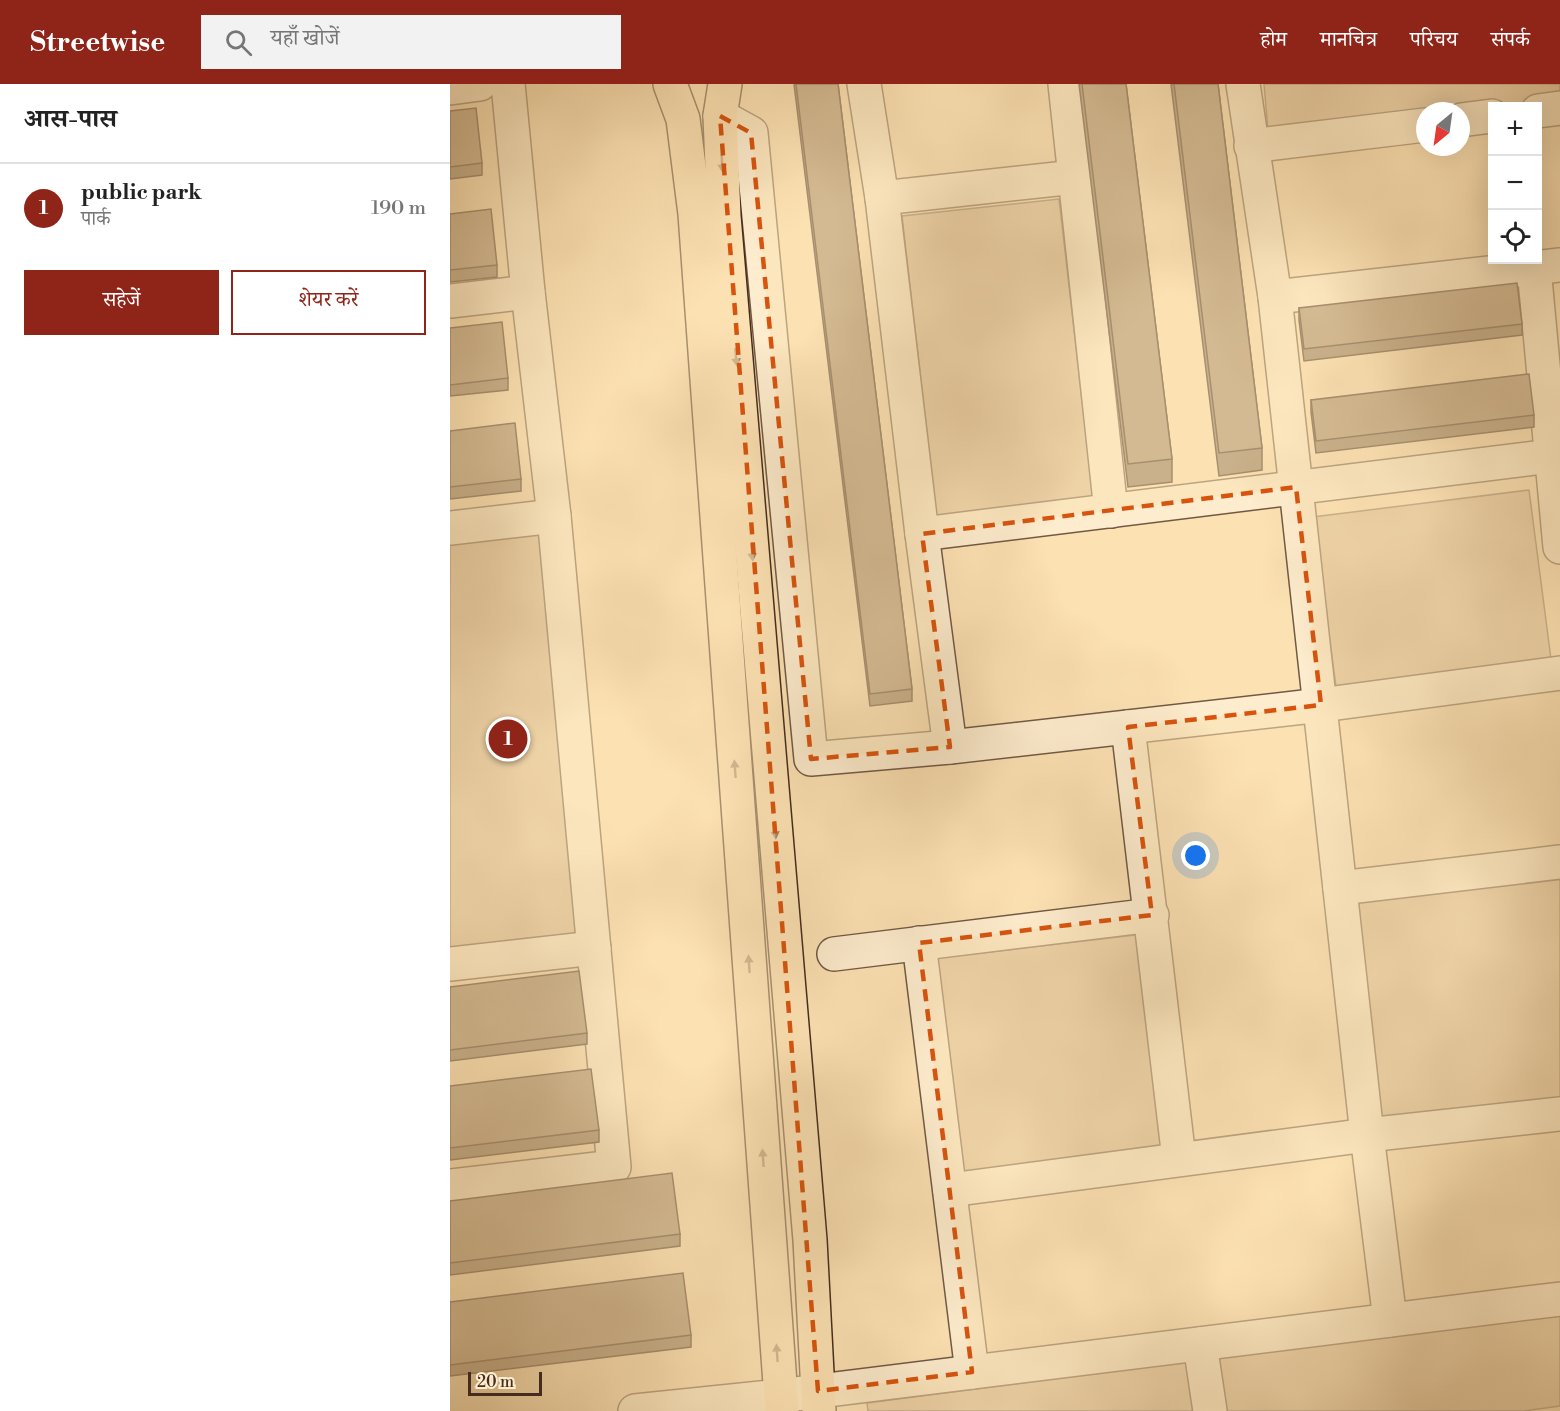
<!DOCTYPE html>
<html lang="hi">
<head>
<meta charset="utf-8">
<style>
	body { margin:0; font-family:"Libre Bodoni","Noto Serif Devanagari",serif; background:#f2f2f2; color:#222 }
	.controls { position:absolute; right:18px; top:18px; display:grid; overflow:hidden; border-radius:0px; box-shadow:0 6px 24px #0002 }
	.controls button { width:54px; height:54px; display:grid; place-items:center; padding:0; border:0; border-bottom:2px solid #e0e0e0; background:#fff; color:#222; font:30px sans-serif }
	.compass { position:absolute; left:966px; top:18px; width:54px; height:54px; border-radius:50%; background:#fff; box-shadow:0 6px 24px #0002; rotate:209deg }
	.scale { position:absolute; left:18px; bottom:15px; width:74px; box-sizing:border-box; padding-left:6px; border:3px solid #442c1f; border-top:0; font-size:16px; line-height:21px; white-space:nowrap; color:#442c1f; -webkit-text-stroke:4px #fdeccd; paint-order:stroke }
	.you { position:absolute; left:746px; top:772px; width:21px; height:21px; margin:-15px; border:4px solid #fff; border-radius:50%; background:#1a73e8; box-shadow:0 0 0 9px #1a73e833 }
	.badge { display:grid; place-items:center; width:39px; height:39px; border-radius:50%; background:#8f2418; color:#fff; font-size:20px; font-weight:700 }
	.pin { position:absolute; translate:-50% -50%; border:3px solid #fff; box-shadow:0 2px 6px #0006 }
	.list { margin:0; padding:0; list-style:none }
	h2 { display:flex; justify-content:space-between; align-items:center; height:78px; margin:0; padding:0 24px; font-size:26px }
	h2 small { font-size:20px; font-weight:400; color:#767676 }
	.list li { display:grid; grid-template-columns:39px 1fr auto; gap:18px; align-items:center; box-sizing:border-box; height:90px; padding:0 24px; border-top:2px solid #e0e0e0 }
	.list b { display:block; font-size:22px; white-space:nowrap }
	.list p { margin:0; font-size:20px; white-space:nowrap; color:#767676 }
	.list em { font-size:20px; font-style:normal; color:#767676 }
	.actions { display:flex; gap:12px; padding:18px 24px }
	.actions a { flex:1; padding:14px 0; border:2px solid #8f2418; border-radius:0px; text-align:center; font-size:21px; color:#8f2418 }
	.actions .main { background:#8f2418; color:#fff }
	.icon { flex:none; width:33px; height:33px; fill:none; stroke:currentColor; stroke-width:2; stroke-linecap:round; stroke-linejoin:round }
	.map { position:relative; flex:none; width:1110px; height:1327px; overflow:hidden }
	header { display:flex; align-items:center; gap:36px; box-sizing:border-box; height:84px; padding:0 30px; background:#8f2418; color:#fff }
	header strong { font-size:28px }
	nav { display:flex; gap:33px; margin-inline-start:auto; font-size:21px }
	.search { width:420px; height:54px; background:#f2f2f2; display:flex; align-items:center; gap:15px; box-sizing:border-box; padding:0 21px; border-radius:0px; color:#767676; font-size:22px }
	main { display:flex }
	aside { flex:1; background:#fff }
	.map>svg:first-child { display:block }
	.green { fill:#ddc299; stroke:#90775c; stroke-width:1.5 }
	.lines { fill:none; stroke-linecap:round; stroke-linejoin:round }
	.minor-casing { stroke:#725944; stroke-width:36 }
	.major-casing { stroke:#442c1f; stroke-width:36 }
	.minor { stroke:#fdeccd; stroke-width:33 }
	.major { stroke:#fce1b2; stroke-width:33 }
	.wall { fill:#8d775c; stroke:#442c1f; stroke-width:1.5 }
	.building { fill:#a48a6b; stroke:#442c1f; stroke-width:1.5 }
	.oneway { fill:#a08668 }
	.marked { fill:none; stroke:#d8540e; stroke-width:4.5; stroke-dasharray:12 8; stroke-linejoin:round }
</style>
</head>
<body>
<header>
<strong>Streetwise</strong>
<div class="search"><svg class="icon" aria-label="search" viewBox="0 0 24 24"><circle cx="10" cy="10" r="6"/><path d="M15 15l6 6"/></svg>यहाँ खोजें</div>
<nav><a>होम</a><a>मानचित्र</a><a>परिचय</a><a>संपर्क</a></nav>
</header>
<main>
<aside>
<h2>आस-पास<small></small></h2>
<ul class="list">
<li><span class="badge">1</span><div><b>public park</b><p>पार्क</p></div><em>190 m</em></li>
</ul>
<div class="actions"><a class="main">सहेजें</a><a>शेयर करें</a></div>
</aside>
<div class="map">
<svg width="1110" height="1327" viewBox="0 0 1110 1327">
	<rect width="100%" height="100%" fill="#fce1b2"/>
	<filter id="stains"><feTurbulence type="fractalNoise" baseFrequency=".00333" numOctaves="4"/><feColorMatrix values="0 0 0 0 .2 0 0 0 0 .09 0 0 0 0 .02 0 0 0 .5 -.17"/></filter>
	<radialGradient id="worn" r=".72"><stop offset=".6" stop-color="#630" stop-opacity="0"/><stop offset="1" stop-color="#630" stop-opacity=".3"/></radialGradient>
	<g class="green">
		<polygon points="814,0 1110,0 1110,16 1002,27 975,27 818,46"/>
		<polygon points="609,115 644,419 487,436 452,132"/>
		<polygon points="1079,406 1101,575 886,602 863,433"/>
		<polygon points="98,443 133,855 0,869 0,455"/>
		<polygon points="1110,791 1110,1016 928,1036 902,814"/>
		<polygon points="686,851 711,1065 512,1089 487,874"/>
		<polygon points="1110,1229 1110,1322 1074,1327 418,1327 417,1319"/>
	</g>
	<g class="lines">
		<defs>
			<g id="minor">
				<polyline points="414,0 432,114 472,450 500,663"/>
				<polyline points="615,0 661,427"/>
				<polyline points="793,0 825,213 917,1051 940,1236"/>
				<polyline points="0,4 30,0"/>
				<polyline points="1088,27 1110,24"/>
				<polyline points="270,32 301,49 361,675 500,663 871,621 1110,589"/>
				<polyline points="1011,36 1042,32"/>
				<polyline points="801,62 975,41"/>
				<polyline points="432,114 625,93"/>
				<polyline points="1084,184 1110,463"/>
				<polyline points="825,213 1110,181"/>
				<polyline points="0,217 78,208"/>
				<polyline points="0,444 104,432"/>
				<polyline points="472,450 1101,372"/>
				<polyline points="678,643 729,1075"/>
				<polyline points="890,804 1110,778"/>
				<polyline points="469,859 522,1288"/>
				<polyline points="384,870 702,831"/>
				<polyline points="0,880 144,864"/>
				<polyline points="0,1102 164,1083 104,432 78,208 58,0"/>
				<polyline points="500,1106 917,1051 1110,1030"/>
				<polyline points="750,1260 760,1327"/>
				<polyline points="185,1327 330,1312 1110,1215"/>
			</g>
			<g id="major">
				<polyline points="220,0 233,35 245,130 332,1327"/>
				<polyline points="275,0 270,32 274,132 360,1156 369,1327"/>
			</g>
		</defs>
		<use href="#minor" class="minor-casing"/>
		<use href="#major" class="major-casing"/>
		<use href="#minor" class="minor"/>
		<use href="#major" class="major"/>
	</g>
	<g class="wall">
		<polygon points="344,0 388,0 462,605 462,617 420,622"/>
		<polygon points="629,0 676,0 722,375 722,398 678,403"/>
		<polygon points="721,0 768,0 812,364 812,386 769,392"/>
		<polygon points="0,27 32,79 32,91 0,95"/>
		<polygon points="0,130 47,181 47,193 0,198"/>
		<polygon points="849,224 1072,240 1072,251 854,277 849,236"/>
		<polygon points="0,244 58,294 58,306 0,312"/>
		<polygon points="861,316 1084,331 1084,343 866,369 861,328"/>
		<polygon points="0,347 71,395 71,407 0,415"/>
		<polygon points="0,903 137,949 137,960 0,977"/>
		<polygon points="0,1002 149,1046 149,1058 0,1076"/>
		<polygon points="0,1117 230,1150 230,1162 0,1191"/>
		<polygon points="0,1218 241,1251 241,1263 0,1292"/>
	</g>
	<g class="building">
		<polygon points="346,0 388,0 462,605 420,610"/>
		<polygon points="632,0 676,0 722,375 678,380"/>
		<polygon points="724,0 768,0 812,364 769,369"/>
		<polygon points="26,24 32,79 0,83 0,27"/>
		<polygon points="41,125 47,181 0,186 0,130"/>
		<polygon points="1067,199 1072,240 854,265 849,224"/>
		<polygon points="52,238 58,294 0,301 0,244"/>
		<polygon points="1079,290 1084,331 866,357 861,316"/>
		<polygon points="65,339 71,395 0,403 0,347"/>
		<polygon points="129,887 137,949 0,966 0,903"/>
		<polygon points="141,985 149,1046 0,1064 0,1002"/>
		<polygon points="222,1089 230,1150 0,1179 0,1117"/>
		<polygon points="233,1189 241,1251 0,1281 0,1218"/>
	</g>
	<defs><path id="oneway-solid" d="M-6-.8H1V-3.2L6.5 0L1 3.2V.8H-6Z" transform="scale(1.5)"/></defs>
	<g class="oneway">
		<use href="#oneway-solid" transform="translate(272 79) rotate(88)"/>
		<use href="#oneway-solid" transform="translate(286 273) rotate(85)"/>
		<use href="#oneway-solid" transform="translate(302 468) rotate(85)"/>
		<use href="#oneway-solid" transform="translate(285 685) rotate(-94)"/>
		<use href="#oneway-solid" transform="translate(325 746) rotate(85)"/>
		<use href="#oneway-solid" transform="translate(299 880) rotate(-94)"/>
		<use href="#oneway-solid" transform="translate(313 1074) rotate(-94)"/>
		<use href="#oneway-solid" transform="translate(327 1269) rotate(-94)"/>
	</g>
	<path d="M0 0H1110V1327H0ZM 270,32 L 301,49 L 361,675 L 500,663 L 472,450 L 846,403 L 871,621 L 678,643 L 702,831 L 469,859 L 522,1288 L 368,1307 Z" fill="#fce1b2" fill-opacity=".55" fill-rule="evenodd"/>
	<path class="marked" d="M 270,32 L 301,49 L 361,675 L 500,663 L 472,450 L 846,403 L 871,621 L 678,643 L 702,831 L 469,859 L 522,1288 L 368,1307 Z"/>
	<rect width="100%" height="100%" filter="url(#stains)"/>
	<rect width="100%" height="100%" fill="url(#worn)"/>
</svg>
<div class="controls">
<button>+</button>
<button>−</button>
<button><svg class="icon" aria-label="locate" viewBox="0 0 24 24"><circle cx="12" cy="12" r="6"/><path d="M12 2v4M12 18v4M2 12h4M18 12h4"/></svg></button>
</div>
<svg class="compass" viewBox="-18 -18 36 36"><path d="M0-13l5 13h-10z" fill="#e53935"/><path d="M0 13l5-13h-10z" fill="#767676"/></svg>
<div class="scale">20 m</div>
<div class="you"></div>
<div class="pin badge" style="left:58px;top:655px">1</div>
</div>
</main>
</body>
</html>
